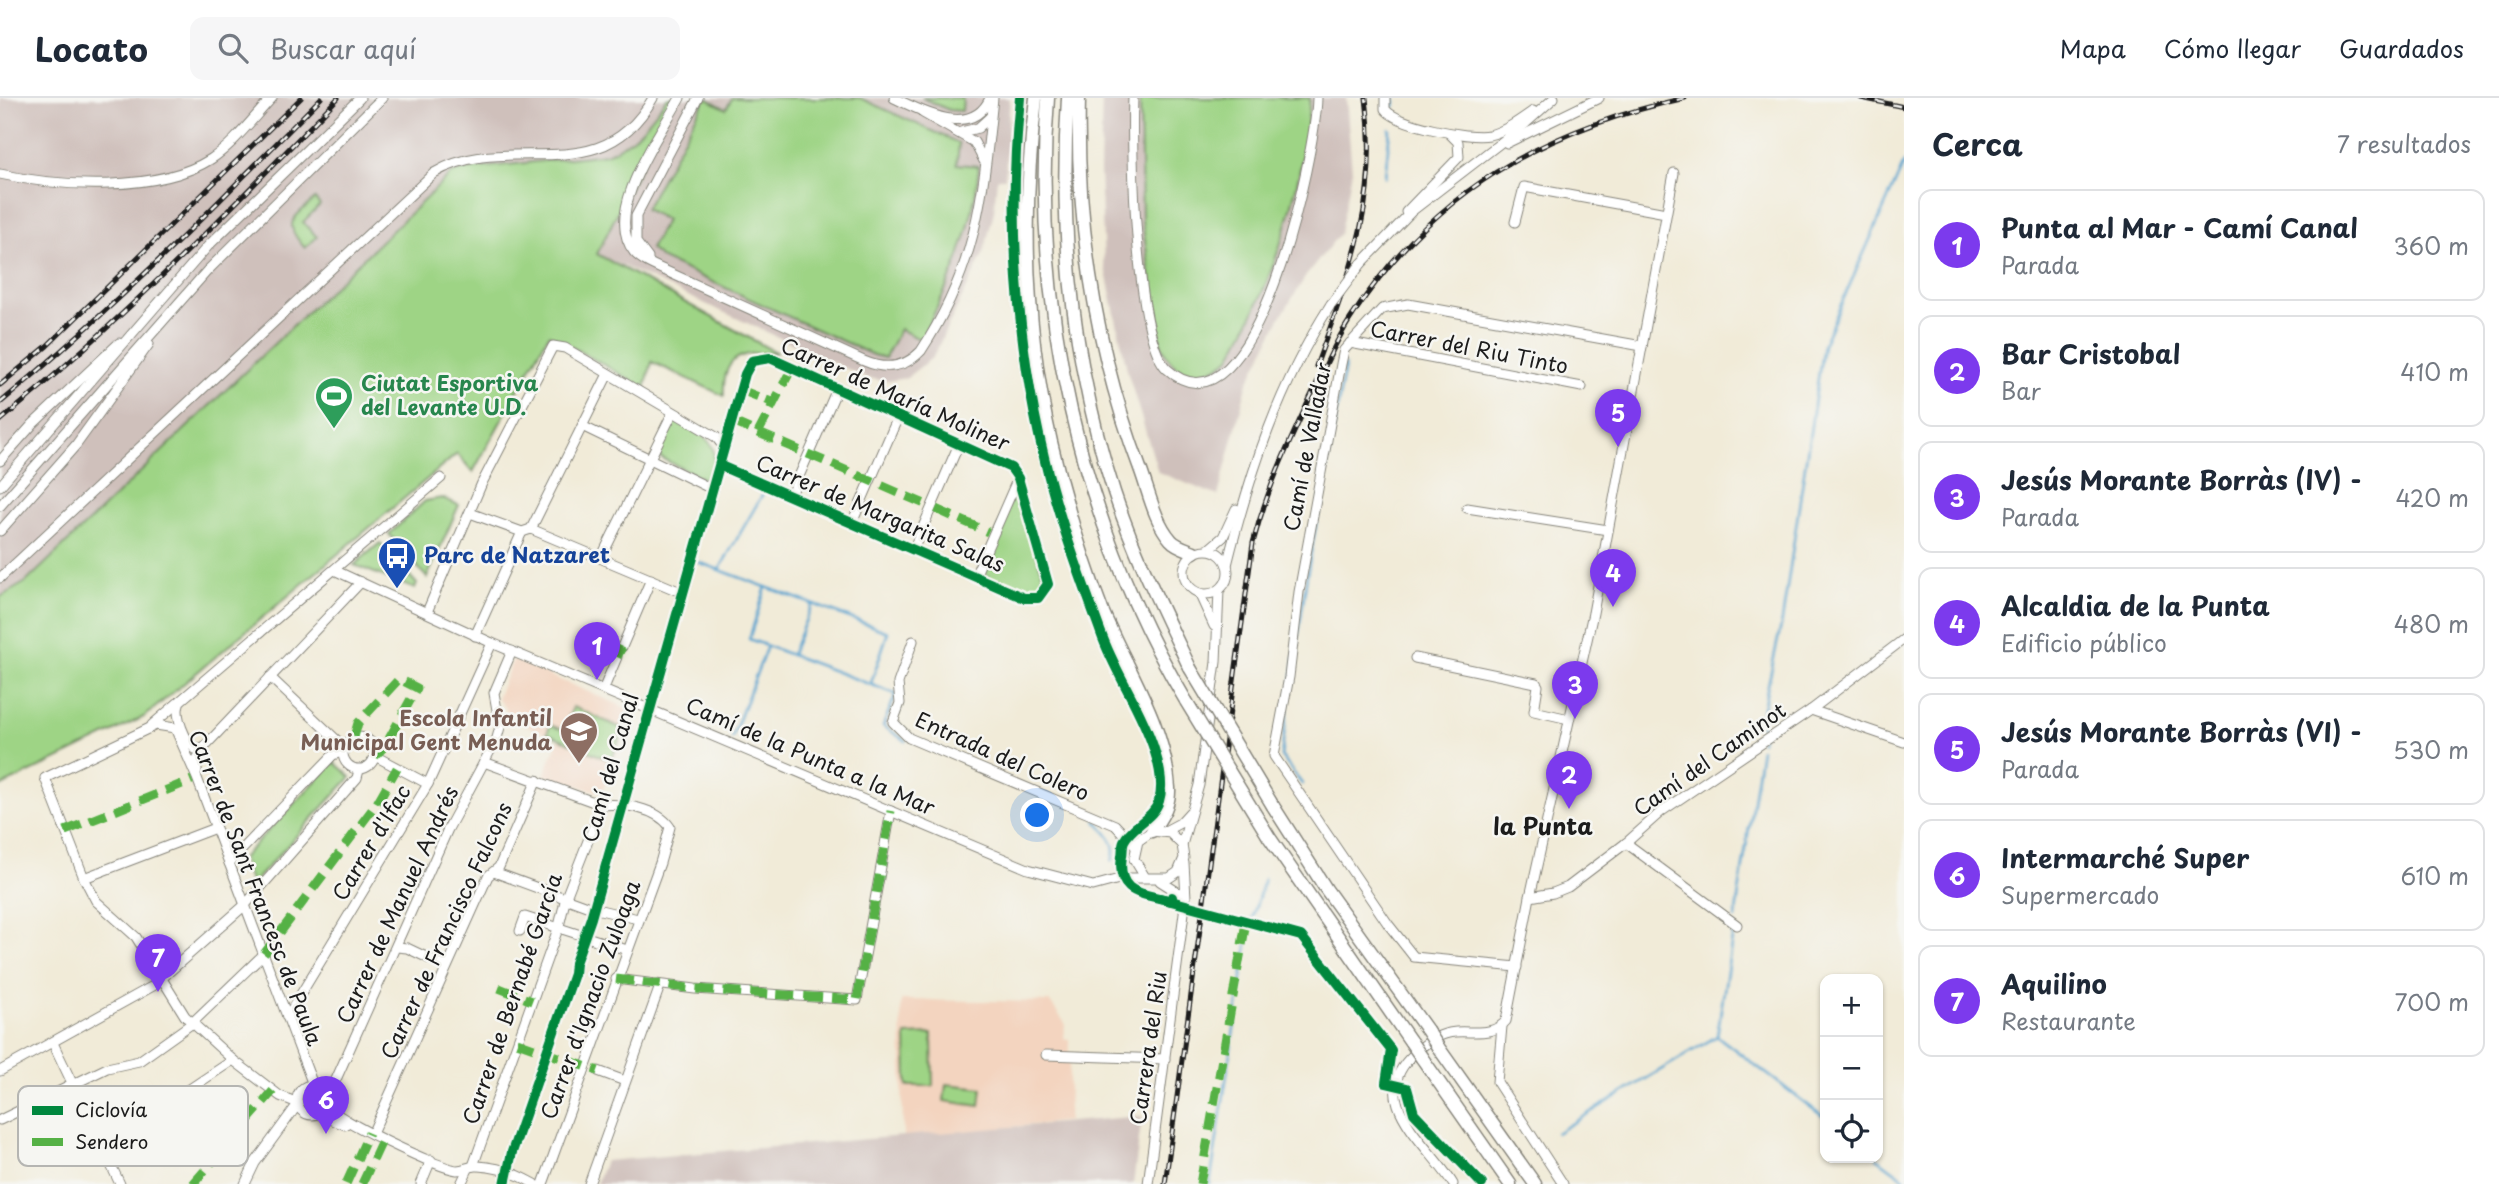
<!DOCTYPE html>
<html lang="es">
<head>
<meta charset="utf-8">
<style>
	body { margin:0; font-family:"Playpen Sans",sans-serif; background:#f6f6f7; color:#1f2937 }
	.controls { position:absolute; right:21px; bottom:21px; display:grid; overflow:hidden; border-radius:14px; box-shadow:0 2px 5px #0004 }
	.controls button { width:63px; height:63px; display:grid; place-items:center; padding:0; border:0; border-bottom:2px solid #e0e1e3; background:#fff; color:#1f2937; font:35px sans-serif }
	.you { position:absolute; left:1038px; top:718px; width:24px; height:24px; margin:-18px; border:5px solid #fff; border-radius:50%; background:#1a73e8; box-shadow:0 0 0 10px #1a73e833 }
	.badge { display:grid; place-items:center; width:46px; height:46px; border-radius:50%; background:#7c3aed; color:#fff; font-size:23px; font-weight:700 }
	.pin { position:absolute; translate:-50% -58px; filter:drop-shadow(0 2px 4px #0008) }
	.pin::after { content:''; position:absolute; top:37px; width:24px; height:21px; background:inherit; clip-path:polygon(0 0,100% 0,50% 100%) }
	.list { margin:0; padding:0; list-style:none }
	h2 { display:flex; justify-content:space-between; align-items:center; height:91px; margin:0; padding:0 28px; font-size:30px }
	h2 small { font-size:23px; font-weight:400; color:#747a83 }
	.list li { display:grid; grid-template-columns:46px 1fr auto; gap:21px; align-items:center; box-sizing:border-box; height:112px; margin:0 14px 14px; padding:0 14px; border:2px solid #e0e1e3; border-radius:14px }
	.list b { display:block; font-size:26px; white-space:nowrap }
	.list p { margin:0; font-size:23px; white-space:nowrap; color:#747a83 }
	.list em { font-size:23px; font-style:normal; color:#747a83 }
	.icon { flex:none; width:38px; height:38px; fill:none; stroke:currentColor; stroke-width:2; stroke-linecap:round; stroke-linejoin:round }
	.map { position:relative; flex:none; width:1904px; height:1086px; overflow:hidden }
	header { display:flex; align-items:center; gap:42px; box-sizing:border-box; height:98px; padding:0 35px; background:#fff; border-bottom:2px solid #e0e1e3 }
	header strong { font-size:33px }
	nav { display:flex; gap:38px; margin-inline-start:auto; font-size:24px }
	.search { width:490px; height:63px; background:#f6f6f7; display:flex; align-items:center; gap:18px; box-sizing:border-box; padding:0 24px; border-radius:14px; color:#747a83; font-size:26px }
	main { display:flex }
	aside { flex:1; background:#fff }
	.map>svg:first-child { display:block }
	.built { fill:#f3d4bf }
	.industrial { fill:#cfc0bb }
	.green { fill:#9ed485; stroke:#5d7850; stroke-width:2 }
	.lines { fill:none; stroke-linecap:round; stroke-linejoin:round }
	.stream { stroke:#57a3cf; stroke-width:2.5 }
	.minor-casing { stroke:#86847a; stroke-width:11 }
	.highway-casing { stroke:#86847a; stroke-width:15 }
	.minor { stroke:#fff; stroke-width:9 }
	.highway { stroke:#fff; stroke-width:12 }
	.rail-casing { stroke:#1c1c1c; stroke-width:5 }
	.rail { stroke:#f6f6f2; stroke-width:2.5; stroke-dasharray:8; stroke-linecap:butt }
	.minor-bridge-casing { stroke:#86847a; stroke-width:11; stroke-linecap:butt }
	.highway-bridge-casing { stroke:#86847a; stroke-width:15; stroke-linecap:butt }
	.minor-bridge { stroke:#fff; stroke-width:9 }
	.highway-bridge { stroke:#fff; stroke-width:12 }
	.quiet { stroke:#55b145; stroke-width:9; stroke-dasharray:18 9; stroke-linecap:butt }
	.cycleway-casing { stroke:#f6f6f2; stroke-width:15 }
	.cycleway { stroke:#00873e; stroke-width:10 }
	.labels { text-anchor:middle; stroke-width:5; stroke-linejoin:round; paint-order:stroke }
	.street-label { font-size:21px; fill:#1c1c1c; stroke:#f6f6f2 }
	.leisure-label { font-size:21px; font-weight:bold; fill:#27864d; stroke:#f6f6f2; text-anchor:start }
	.transit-label { font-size:21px; font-weight:bold; fill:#164399; stroke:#f6f6f2; text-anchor:start }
	.education-label { font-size:21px; font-weight:bold; fill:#785e54; stroke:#f6f6f2; text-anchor:end }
	.neighbourhood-label { font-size:23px; font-weight:bold; fill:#1c1c1c; stroke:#f6f6f2 }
	.key { fill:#f6f6f2; stroke:#b5b5b2; stroke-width:2 }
	.key-label { font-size:19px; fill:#1c1c1c }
</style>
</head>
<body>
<header>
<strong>Locato</strong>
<div class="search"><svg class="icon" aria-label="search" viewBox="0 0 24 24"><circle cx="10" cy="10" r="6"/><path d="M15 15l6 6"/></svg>Buscar aquí</div>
<nav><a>Mapa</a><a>Cómo llegar</a><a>Guardados</a></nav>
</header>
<main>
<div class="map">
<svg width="1904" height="1086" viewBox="0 0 1904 1086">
	<rect width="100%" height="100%" fill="#f6f6f2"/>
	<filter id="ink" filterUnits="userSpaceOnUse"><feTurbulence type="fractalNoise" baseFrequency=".0143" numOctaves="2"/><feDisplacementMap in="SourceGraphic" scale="14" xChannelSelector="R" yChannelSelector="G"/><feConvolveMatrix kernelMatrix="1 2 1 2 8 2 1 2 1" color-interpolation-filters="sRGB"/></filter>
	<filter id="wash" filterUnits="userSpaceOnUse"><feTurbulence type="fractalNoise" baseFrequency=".00686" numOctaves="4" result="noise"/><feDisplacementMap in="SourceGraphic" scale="28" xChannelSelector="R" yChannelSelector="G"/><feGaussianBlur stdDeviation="1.57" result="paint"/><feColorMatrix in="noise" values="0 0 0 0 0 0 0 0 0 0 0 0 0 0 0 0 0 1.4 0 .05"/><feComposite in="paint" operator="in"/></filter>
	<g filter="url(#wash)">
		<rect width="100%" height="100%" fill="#f1ebd8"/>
		<g class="built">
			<polygon points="513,562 631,612 602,695 544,677 559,641 506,619 508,614 497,600"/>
			<polygon points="901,902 1050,904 1065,925 1064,941 1070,942 1068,1023 903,1040"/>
		</g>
		<g class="industrial">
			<polygon points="0,0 1010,0 1005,80 997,80 994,113 984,154 933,259 906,280 888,283 867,280 597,156 522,284 26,484 0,499"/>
			<polygon points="1102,0 1346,0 1352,73 1340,135 1306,178 1280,220 1247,287 1218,398 1158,374 1128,276 1104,165 1100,72"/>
			<polygon points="1142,1018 1133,1086 596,1086 605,1063"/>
		</g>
		<g class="green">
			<path d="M 667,0 L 674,0 L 597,156 L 777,255 C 741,254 722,257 724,298 L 652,264 L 645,290 L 549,236 L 473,374 L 457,356 L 144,619 L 0,689 L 0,499 L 26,484 L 450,77 L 461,72 L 606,56 C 635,44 649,24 667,0 Z"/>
			<path d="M 706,0 L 726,11 L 732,0 L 860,0 L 959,45 L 957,66 L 979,68 C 973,136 951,183 921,242 L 900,231 L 885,260 L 873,257 L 662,161 L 650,151 L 666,122 L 645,111 Z"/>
			<polygon points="922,0 963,0 962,13 949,12"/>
			<path d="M 1140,0 L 1310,0 C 1302,90 1276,179 1231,258 C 1206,285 1170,279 1160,242 L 1142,123 Z"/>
			<path d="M 315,101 L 320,107 L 303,124 L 317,139 L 305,150 C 282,125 292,121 315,101 Z"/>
			<path d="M 676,321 C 709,341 722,343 710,384 L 657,358 Z"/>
			<polygon points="1018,392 1045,484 1037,496 1029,498 980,475 1014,394"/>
			<polygon points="442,400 459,407 427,480 389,436 425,403"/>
			<polygon points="380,445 417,486 415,491 354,467"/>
			<polygon points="573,609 624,631 611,663 547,635 550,627 563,632"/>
			<polygon points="334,664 351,679 251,787 242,760"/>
			<polygon points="932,936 933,988 907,988 906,937"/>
			<polygon points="946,986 982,990 980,1008 944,1003"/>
		</g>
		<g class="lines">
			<g class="stream">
				<polyline points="1394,9 1395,0"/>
				<polyline points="1385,79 1390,31"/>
				<polyline points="698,464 888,534 871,585"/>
				<polyline points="719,472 764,394"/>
				<polyline points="767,548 896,596 883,628 906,643"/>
				<polyline points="791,557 812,507"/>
				<polyline points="732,640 767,548 749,541 766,489"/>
				<polyline points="1761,644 1763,610 1782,523 1823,247 1904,65"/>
				<polyline points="1302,686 1281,658 1307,477 1345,267"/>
				<path d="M 1096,723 C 1106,734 1119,746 1112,763"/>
				<polyline points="1735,821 1761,651"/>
				<polyline points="1251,825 1264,781"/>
				<polyline points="1717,938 1734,828"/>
				<polyline points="1556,1035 1717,938 1825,1020"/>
				<polyline points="1877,1060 1904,1080"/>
				<polyline points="1210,1086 1249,834"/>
			</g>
		</g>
	</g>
	<g filter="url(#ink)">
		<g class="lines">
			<defs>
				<g id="minor">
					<path d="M 680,0 C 660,37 602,114 634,154 C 642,163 655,168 666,173 L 864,263 C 885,272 905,270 921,253 C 977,168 983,98 993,0"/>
					<path d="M 894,0 C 922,13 972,41 990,0"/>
					<path d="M 1133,0 C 1131,47 1135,241 1167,271 C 1256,352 1316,49 1317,0"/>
					<path d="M 1385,0 L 1385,11 C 1396,27 1469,41 1489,37 C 1506,33 1520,22 1533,13"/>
					<polyline points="923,15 974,44 984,63"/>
					<polyline points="961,34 978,30 990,19"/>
					<polyline points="1507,45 1599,0"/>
					<path d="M 0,76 C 59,89 158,95 211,61 C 234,46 253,20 272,0"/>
					<polyline points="1406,114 1459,59 1458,44 1449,35"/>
					<polyline points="1515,124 1524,89 1666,115"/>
					<polyline points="648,160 636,144 636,118 698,0"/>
					<polyline points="1361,166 1412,113 1525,26 1554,0"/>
					<polyline points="1350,245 1582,289"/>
					<polyline points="582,328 714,392"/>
					<polyline points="0,363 33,326 119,245"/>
					<polyline points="0,388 208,148 360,0"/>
					<polyline points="790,399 837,291"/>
					<polyline points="0,408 207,173 382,0"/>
					<polyline points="1467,410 1608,432"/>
					<polyline points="470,415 522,434 531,431 683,495"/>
					<polyline points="852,425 898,319"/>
					<polyline points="531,431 608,276"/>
					<polyline points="0,433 76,347 149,246"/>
					<polyline points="1209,451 1223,439 1236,411"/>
					<circle cx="1206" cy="474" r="22"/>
					<polyline points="913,452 959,346"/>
					<polyline points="601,460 673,314"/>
					<path d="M 1227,467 C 1250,374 1279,287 1331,206"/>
					<polyline points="334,472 492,545 1028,771 1093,788 1123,780 1169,780 1178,774 1184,760 1182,747 1170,735 1152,733 1138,743 1134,761 1145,779"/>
					<polyline points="975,478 1018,380"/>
					<path d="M 0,480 L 434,75 C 510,30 599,96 653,0"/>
					<polyline points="1199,495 1214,528"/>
					<polyline points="427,514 482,385 553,248 565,250 716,339 723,348 723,356"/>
					<polyline points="475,538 522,434"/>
					<polyline points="913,543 898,585 900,605 893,624 909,640 1115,727 1135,748"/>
					<polyline points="622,549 651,481"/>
					<polyline points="1415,560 1536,585 1538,588 1534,613 1569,621"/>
					<polyline points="270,579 344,649"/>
					<polyline points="604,590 617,559"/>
					<path d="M 179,606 C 175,619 185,642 195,651 L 203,649"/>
					<polyline points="1811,612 1904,644"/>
					<polyline points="152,627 441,380"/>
					<circle cx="359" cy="655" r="16"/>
					<polyline points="375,658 428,686"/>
					<path d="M 484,664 L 602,707 C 622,705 657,710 670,729 L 660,765 L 543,1086"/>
					<polyline points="197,674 197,662 205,648 361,484"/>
					<polyline points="1165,733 1180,725 1190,714"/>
					<polyline points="1626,745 1737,827"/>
					<polyline points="1182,747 1199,687 1216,564 1219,492"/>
					<polyline points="229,765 333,657 341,654"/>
					<polyline points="494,774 592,810 638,821"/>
					<polyline points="84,780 215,730"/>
					<polyline points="1160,783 1179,795 1183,810"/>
					<polyline points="1530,799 1553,795 1568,789 1626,745 1662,713 1811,612 1904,541"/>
					<polyline points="520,833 525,819 627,852"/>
					<polyline points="397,849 407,850 445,868"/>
					<polyline points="1517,869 1414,859 1388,826 1274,658 1289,579 1299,494 1341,266 1344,252 1382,211 1408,206 1642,248"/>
					<polyline points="616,881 695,891 857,902 891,713"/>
					<polyline points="287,919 428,686 492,545"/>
					<polyline points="1502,928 1497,984 1563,1086"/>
					<polyline points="53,945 120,1086"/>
					<polyline points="1046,957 1165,961"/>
					<polyline points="0,973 153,888 245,807 357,680 359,672"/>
					<polyline points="598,973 625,983"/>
					<circle cx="312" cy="1002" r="15"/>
					<polyline points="324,993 334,986 448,731 497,640 500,629 494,595 512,553"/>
					<polyline points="298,1005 280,998 233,962 185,918 136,839 96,803 84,780 45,680 156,627 175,630 197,680 313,987"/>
					<path d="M 326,1007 C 335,1021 438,1070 457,1072 C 465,1072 471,1067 478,1068 C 499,1069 518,1076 535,1086"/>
					<polyline points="318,1016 345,1027"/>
					<polyline points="0,1022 107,970 139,963 191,926 264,856"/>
					<polyline points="372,1036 488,778 499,769 537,682"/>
					<polyline points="103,1049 233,962"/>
					<polyline points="473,1068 559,828 566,799 602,707"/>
					<polyline points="245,1086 255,1065 298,1006"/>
					<polyline points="421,1086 431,1062"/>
					<polyline points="461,1086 468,1071"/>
					<polyline points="505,1086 512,1054 574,876 575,865 591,820 745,276 752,263 770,260 1011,370 1018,380 1048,486 1038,500 1024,500 721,368"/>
					<polyline points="589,1086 660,888"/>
					<polyline points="1148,1086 1186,800 1184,765"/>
					<path d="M 1453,1086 C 1428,1045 1364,1001 1414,956 C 1425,945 1440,935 1456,934 C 1475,933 1493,938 1506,923 L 1530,799 L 1593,515 L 1674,75"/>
				</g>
				<g id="highway">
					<path d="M 1036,0 C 1022,114 1025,232 1051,344 C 1064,401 1081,457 1102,512 C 1126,570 1165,626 1169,690 C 1170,708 1161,719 1152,733"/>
					<path d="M 1048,0 C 1031,206 1080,425 1186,603"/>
					<path d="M 1068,0 C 1059,133 1073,267 1114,394 C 1134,455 1163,513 1190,570"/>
					<path d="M 1079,0 C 1076,128 1096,254 1141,373 C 1149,395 1155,424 1171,442 C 1176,448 1187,451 1194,454"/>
					<polyline points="1273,708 1326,791 1427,932"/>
					<polyline points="1269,739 1411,944"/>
					<polyline points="1438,949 1535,1086"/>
					<polyline points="1422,960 1510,1086"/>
				</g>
			</defs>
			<use href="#minor" class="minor-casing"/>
			<use href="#highway" class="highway-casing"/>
			<use href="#minor" class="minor"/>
			<use href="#highway" class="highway"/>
			<defs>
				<g id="rail">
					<polyline points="1861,0 1904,9"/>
					<path d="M 1316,268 C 1350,176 1380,100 1366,0"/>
					<polyline points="0,287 47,248 301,0"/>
					<path d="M 0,305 C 114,211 218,105 321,0"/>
					<path d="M 0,323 C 121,224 229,113 338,0"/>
					<path d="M 1165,1086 L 1253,445 C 1266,394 1287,349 1309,302 C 1323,273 1335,243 1353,217 C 1432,94 1545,31 1685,0"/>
				</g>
			</defs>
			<use href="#rail" class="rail-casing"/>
			<use href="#rail" class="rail"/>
			<defs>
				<polyline id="minor-bridge" points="1331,206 1361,166"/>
				<g id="highway-bridge">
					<polyline points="1190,570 1273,708"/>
					<polyline points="1186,603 1269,739"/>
					<polyline points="1427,932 1438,949"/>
					<polyline points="1411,944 1422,960"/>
				</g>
			</defs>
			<use href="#minor-bridge" class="minor-bridge-casing"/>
			<use href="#highway-bridge" class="highway-bridge-casing"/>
			<use href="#minor-bridge" class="minor-bridge"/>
			<use href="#highway-bridge" class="highway-bridge"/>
			<g class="quiet">
				<polyline points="741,292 774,305"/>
				<polyline points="733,324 927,407"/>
				<polyline points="758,335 792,270"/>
				<polyline points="936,411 988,434"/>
				<polyline points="617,559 622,549"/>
				<polyline points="354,639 358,625 399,581 417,590 385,648 375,658"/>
				<polyline points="65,733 192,682"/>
				<polyline points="264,856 377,705 397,670"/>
				<polyline points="616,881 695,891 857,902 891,713"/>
				<polyline points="499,890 532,903"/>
				<polyline points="517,944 598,973"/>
				<polyline points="193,1086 273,993"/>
				<polyline points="346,1086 369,1035"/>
				<polyline points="362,1086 383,1041"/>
				<polyline points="1200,1086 1245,830"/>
			</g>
			<defs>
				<g id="cycleway">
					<path d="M 1020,0 C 1008,119 1016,243 1044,359 C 1058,419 1080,477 1101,535 C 1115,575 1141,610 1154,651 C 1159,666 1164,687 1159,703 C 1153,721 1132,727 1124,743 C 1122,747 1123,754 1122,758 C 1116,797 1142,795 1171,803 L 1172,799"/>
					<polyline points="1160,800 1301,838 1391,952 1386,985 1407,990 1414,1015 1482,1086"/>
					<polyline points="505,1086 512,1054 574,876 575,865 591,820 745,276 752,263 770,260 1011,370 1018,380 1048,486 1038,500 1024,500 721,368"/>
				</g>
			</defs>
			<use href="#cycleway" class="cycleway-casing"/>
			<use href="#cycleway" class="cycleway"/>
		</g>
	</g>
	<defs>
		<symbol id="stadium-pin" viewBox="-11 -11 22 30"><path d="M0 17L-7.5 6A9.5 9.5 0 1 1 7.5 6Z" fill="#2e9e5b" stroke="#f6f6f2"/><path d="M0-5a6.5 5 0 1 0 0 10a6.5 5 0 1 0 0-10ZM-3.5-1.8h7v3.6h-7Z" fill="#fff"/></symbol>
		<symbol id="bus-pin" viewBox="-11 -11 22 30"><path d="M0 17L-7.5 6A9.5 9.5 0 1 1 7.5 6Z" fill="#1a4fb4" stroke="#f6f6f2"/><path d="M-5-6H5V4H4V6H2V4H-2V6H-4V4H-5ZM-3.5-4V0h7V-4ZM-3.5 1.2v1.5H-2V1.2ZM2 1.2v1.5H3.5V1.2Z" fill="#fff"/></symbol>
		<symbol id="school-pin" viewBox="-11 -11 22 30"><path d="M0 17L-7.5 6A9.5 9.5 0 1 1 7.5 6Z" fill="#8d6e63" stroke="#f6f6f2"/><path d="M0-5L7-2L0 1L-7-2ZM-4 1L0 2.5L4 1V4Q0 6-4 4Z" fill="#fff"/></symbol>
	</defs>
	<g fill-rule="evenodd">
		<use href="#stadium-pin" x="312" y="276" width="44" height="60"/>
		<use href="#bus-pin" x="375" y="436" width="44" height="60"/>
		<use href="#school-pin" x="557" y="611" width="44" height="60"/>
	</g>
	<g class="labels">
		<g class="street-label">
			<text transform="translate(1469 250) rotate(11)" y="7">Carrer del Riu Tinto</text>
			<text transform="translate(895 297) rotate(24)" y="7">Carrer de María Moliner</text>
			<text transform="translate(1308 349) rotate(-79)" y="7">Camí de Valladar</text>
			<text transform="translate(880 416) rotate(23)" y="7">Carrer de Margarita Salas</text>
			<text transform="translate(810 659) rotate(23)" y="7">Camí de la Punta a la Mar</text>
			<text transform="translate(1002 659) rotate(24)" y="7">Entrada del Colero</text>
			<text transform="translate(1710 662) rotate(-35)" y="7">Camí del Caminot</text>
			<text transform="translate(611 670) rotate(-74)" y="7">Camí del Canal</text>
			<text transform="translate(372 745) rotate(-59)" y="7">Carrer d'Ifac</text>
			<text transform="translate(255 790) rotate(69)" y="7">Carrer de Sant Francesc de Paula</text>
			<text transform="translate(398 807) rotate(-65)" y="7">Carrer de Manuel Andrés</text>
			<text transform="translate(447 833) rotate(-65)" y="7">Carrer de Francisco Falcons</text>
			<text transform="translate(513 901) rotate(-71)" y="7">Carrer de Bernabé García</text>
			<text transform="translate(591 902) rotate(-70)" y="7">Carrer d'Ignacio Zuloaga</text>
			<text transform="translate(1149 950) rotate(-82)" y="7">Carrera del Riu</text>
		</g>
		<g class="leisure-label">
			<text x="361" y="293">Ciutat Esportiva<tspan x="361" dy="24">del Levante U.D.</tspan></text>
		</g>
		<g class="transit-label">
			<text x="424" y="465">Parc de Natzaret</text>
		</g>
		<g class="education-label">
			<text x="552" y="628">Escola Infantil<tspan x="552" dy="24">Municipal Gent Menuda</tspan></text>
		</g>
		<g class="neighbourhood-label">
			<text x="1543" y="737">la Punta</text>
		</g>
	</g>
	<rect x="18" y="988" width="230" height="80" rx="10" class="key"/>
	<rect x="32" y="1008" width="31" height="9" fill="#00873e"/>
	<rect x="32" y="1040" width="31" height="8" fill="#55b145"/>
	<g class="key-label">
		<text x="75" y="1019">Ciclovía</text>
		<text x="75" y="1051">Sendero</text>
	</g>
</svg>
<div class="controls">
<button>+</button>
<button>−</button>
<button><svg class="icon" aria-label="locate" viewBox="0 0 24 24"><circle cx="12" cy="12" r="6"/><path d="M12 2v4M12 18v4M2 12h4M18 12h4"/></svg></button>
</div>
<div class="you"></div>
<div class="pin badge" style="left:597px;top:582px">1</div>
<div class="pin badge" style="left:1569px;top:711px">2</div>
<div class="pin badge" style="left:1575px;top:621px">3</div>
<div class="pin badge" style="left:1613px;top:509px">4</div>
<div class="pin badge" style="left:1618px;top:349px">5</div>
<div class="pin badge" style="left:326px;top:1036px">6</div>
<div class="pin badge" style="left:158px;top:894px">7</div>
</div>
<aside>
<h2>Cerca<small>7 resultados</small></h2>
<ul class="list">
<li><span class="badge">1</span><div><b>Punta al Mar - Camí Canal</b><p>Parada</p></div><em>360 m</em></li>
<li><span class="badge">2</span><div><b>Bar Cristobal</b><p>Bar</p></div><em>410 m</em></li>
<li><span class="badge">3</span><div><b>Jesús Morante Borràs (IV) -</b><p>Parada</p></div><em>420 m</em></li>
<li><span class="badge">4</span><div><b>Alcaldia de la Punta</b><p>Edificio público</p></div><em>480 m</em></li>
<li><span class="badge">5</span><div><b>Jesús Morante Borràs (VI) -</b><p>Parada</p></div><em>530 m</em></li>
<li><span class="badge">6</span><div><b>Intermarché Super</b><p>Supermercado</p></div><em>610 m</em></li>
<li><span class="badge">7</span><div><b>Aquilino</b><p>Restaurante</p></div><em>700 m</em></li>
</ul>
</aside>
</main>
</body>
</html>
